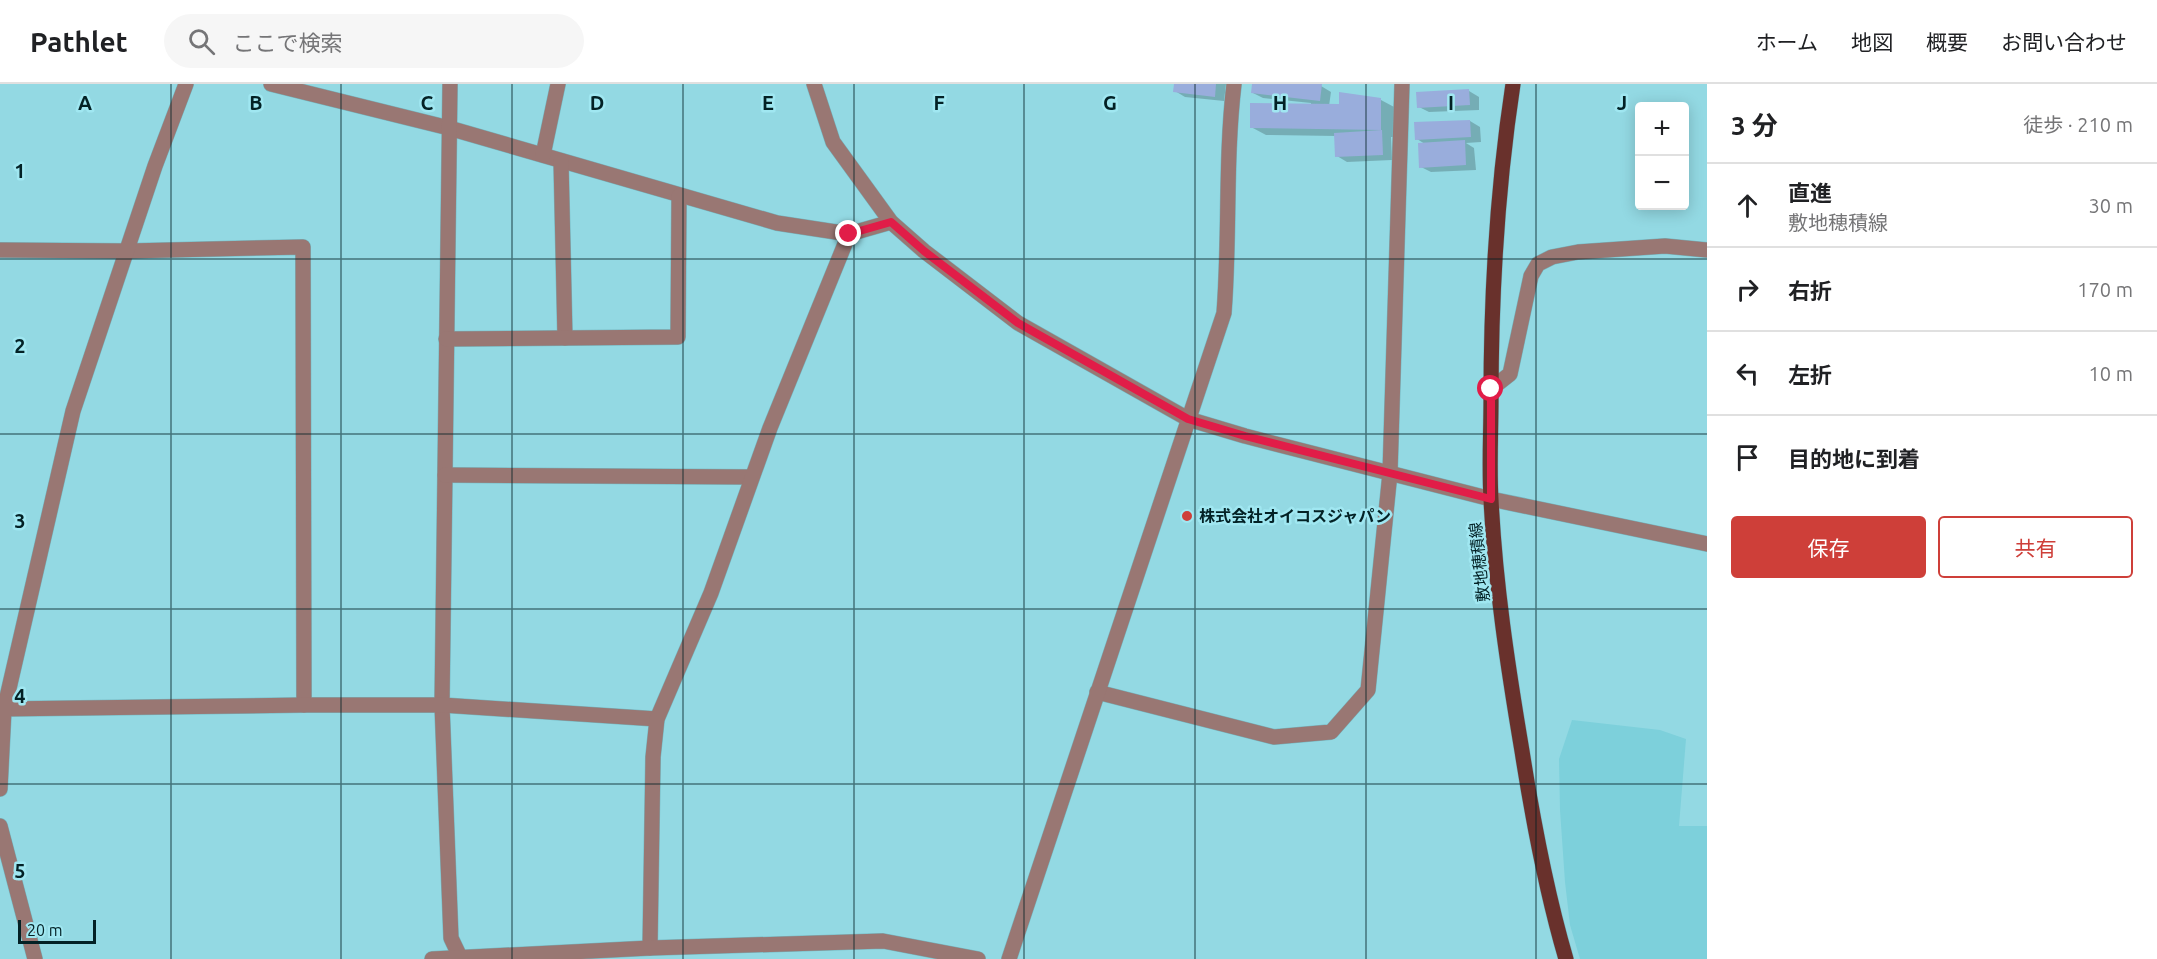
<!DOCTYPE html>
<html lang="ja">
<head>
<meta charset="utf-8">
<style>
	body { margin:0; font-family:Ubuntu,"Noto Sans JP",sans-serif; background:#f6f6f6; color:#202124 }
	.controls { position:absolute; right:18px; top:18px; display:grid; overflow:hidden; border-radius:6px; box-shadow:0 3px 15px #0003 }
	.controls button { width:54px; height:54px; display:grid; place-items:center; padding:0; border:0; border-bottom:2px solid #e0e0e0; background:#fff; color:#202124; font:30px sans-serif }
	.scale { position:absolute; left:18px; bottom:15px; width:78px; box-sizing:border-box; padding-left:6px; border:3px solid #032125; border-top:0; font-size:16px; line-height:21px; white-space:nowrap; color:#032125; -webkit-text-stroke:4px #a0e7f1; paint-order:stroke }
	.stop { position:absolute; width:18px; height:18px; margin:-14px; border:4px solid #e11d48; border-radius:50%; background:#fff }
	.stop.end { background:#e11d48; border-color:#fff; box-shadow:0 2px 6px #0008 }
	.list { margin:0; padding:0; list-style:none }
	h2 { display:flex; justify-content:space-between; align-items:center; height:78px; margin:0; padding:0 24px; font-size:26px }
	h2 small { font-size:20px; font-weight:400; color:#757577 }
	.list li { display:grid; grid-template-columns:39px 1fr auto; gap:18px; align-items:center; box-sizing:border-box; height:84px; padding:0 24px; border-top:2px solid #e0e0e0 }
	.list b { display:block; font-size:22px; white-space:nowrap }
	.list p { margin:0; font-size:20px; white-space:nowrap; color:#757577 }
	.list em { font-size:20px; font-style:normal; color:#757577 }
	.actions { display:flex; gap:12px; padding:18px 24px }
	.actions a { flex:1; padding:14px 0; border:2px solid #ce3f39; border-radius:6px; text-align:center; font-size:21px; color:#ce3f39 }
	.actions .main { background:#ce3f39; color:#fff }
	.icon { flex:none; width:33px; height:33px; fill:none; stroke:currentColor; stroke-width:2; stroke-linecap:round; stroke-linejoin:round }
	.map { position:relative; flex:none; width:1707px; height:875px; overflow:hidden }
	header { display:flex; align-items:center; gap:36px; box-sizing:border-box; height:84px; padding:0 30px; background:#fff; border-bottom:2px solid #e0e0e0 }
	header strong { font-size:28px }
	nav { display:flex; gap:33px; margin-inline-start:auto; font-size:21px }
	.search { width:420px; height:54px; background:#f6f6f6; display:flex; align-items:center; gap:15px; box-sizing:border-box; padding:0 21px; border-radius:33px; color:#757577; font-size:22px }
	main { display:flex }
	aside { flex:1; background:#fff }
	.map>svg:first-child { display:block }
	.built { fill:#7dd0db }
	.shadow { fill:#0003 }
	.building { fill:#99addc }
	.lines { fill:none; stroke-linecap:round; stroke-linejoin:round }
	.minor-casing { stroke:#76b4bd; stroke-width:16 }
	.major-casing { stroke:#76b4bd; stroke-width:16 }
	.minor { stroke:#997773; stroke-width:15 }
	.major { stroke:#69312c; stroke-width:15 }
	.route { stroke:#e11d48; stroke-width:8 }
	.grid { fill:none; stroke:#032125; stroke-width:1.5; stroke-opacity:0.55 }
	.poi-dot { fill:#ce3f39; stroke:#a0e7f1; stroke-width:2 }
	.labels { text-anchor:middle; stroke-width:5; stroke-linejoin:round; paint-order:stroke }
	.poi-label { font-size:16px; font-weight:bold; fill:#032125; stroke:#a0e7f1; text-anchor:start }
	.street-label { font-size:16px; fill:#032125; stroke:#a0e7f1 }
	.grid-label { font-size:20px; text-anchor:middle; font-weight:bold; fill:#032125; stroke:#a0e7f1; stroke-width:5; stroke-linejoin:round; paint-order:stroke }
</style>
</head>
<body>
<header>
<strong>Pathlet</strong>
<div class="search"><svg class="icon" aria-label="search" viewBox="0 0 24 24"><circle cx="10" cy="10" r="6"/><path d="M15 15l6 6"/></svg>ここで検索</div>
<nav><a>ホーム</a><a>地図</a><a>概要</a><a>お問い合わせ</a></nav>
</header>
<main>
<div class="map">
<svg width="1707" height="875" viewBox="0 0 1707 875">
	<rect width="100%" height="100%" fill="#93d9e3"/>
	<polygon class="built" points="1572,636 1660,646 1686,655 1679,742 1707,742 1707,875 1580,875 1570,841 1565,798 1560,726 1559,675"/>
	<g class="shadow">
		<polygon points="1176,0 1226,0 1224,17 1185,13 1175,7"/>
		<polygon points="1254,0 1321,2 1331,8 1329,22 1381,16 1396,24 1396,53 1391,53 1392,76 1347,78 1337,72 1336,52 1266,51 1251,43 1311,22 1311,19 1263,14 1253,9"/>
		<polygon points="1469,7 1479,13 1479,26 1429,28 1419,23"/>
		<polygon points="1470,37 1480,43 1481,58 1466,59 1474,64 1476,86 1431,88 1421,83 1425,60 1417,55"/>
	</g>
	<g class="building">
		<polygon points="1174,0 1216,0 1215,13 1173,8"/>
		<polygon points="1252,0 1322,0 1320,17 1251,9"/>
		<polygon points="1469,5 1470,21 1417,24 1416,8"/>
		<polygon points="1339,8 1381,14 1381,46 1250,44 1250,19 1339,20"/>
		<polygon points="1470,36 1471,53 1415,56 1414,38"/>
		<polygon points="1382,46 1383,71 1335,73 1334,49"/>
		<polygon points="1465,56 1466,81 1419,84 1418,59"/>
	</g>
	<g class="lines">
		<defs>
			<g id="minor">
				<polyline points="271,0 449,44 777,139 849,150 891,138"/>
				<polyline points="450,0 442,621 451,854 461,875"/>
				<polyline points="814,0 833,58 891,138 924,167 1018,239 1188,335 1245,352 1491,415 1707,460"/>
				<polyline points="543,71 558,0"/>
				<polyline points="561,77 565,254"/>
				<polyline points="0,166 128,167 303,163 304,621"/>
				<polyline points="446,255 678,253 679,112"/>
				<polyline points="1491,305 1510,290 1531,192 1538,180 1552,173 1578,168 1665,162 1707,166"/>
				<polyline points="445,391 752,393"/>
				<polyline points="1097,608 1274,653 1331,648 1368,606 1390,389 1402,0"/>
				<polyline points="0,625 304,621 442,621 657,635"/>
				<polyline points="0,705 4,626 73,327 155,82 186,0"/>
				<polyline points="0,742 35,875"/>
				<polyline points="650,864 653,673 657,635 711,509 770,344 849,150"/>
				<polyline points="432,875 650,864 883,857 978,875"/>
				<path d="M 1009,875 L 1224,229 C 1230,153 1225,76 1234,0"/>
			</g>
			<path id="major" d="M 1513,0 C 1497,105 1491,209 1491,316 C 1491,349 1489,382 1491,415 C 1495,499 1508,584 1522,667 C 1533,737 1546,807 1566,875"/>
		</defs>
		<use href="#minor" class="minor-casing"/>
		<use href="#major" class="major-casing"/>
		<use href="#minor" class="minor"/>
		<use href="#major" class="major"/>
	</g>
	<g class="lines">
		<polyline class="route" points="849,150 891,138 924,167 1018,239 1188,335 1245,352 1491,415 1491,305"/>
	</g>
	<path class="grid" d="M 171,0 L 171,875M 341,0 L 341,875M 512,0 L 512,875M 683,0 L 683,875M 854,0 L 854,875M 1024,0 L 1024,875M 1195,0 L 1195,875M 1366,0 L 1366,875M 1536,0 L 1536,875M 0,175 L 1707,175M 0,350 L 1707,350M 0,525 L 1707,525M 0,700 L 1707,700"/>
	<circle class="poi-dot" cx="1187" cy="432" r="6"/>
	<g class="labels">
		<g class="poi-label">
			<text x="1199" y="438">株式会社オイコスジャパン</text>
		</g>
		<g class="street-label">
			<text transform="translate(1479 478) rotate(-96)" y="6">敷地穂積線</text>
		</g>
	</g>
	<g class="grid-label">
		<text x="85" y="26">A</text>
		<text x="256" y="26">B</text>
		<text x="427" y="26">C</text>
		<text x="597" y="26">D</text>
		<text x="768" y="26">E</text>
		<text x="939" y="26">F</text>
		<text x="1110" y="26">G</text>
		<text x="1280" y="26">H</text>
		<text x="1451" y="26">I</text>
		<text x="1622" y="26">J</text>
		<text x="20" y="94">1</text>
		<text x="20" y="269">2</text>
		<text x="20" y="444">3</text>
		<text x="20" y="619">4</text>
		<text x="20" y="794">5</text>
	</g>
</svg>
<div class="controls">
<button>+</button>
<button>−</button>
</div>
<div class="scale">20 m</div>
<div class="stop" style="left:1491px;top:305px"></div>
<div class="stop end" style="left:849px;top:150px"></div>
</div>
<aside>
<h2>3 分<small>徒歩 · 210 m</small></h2>
<ul class="list">
<li><svg class="icon" aria-label="ahead" viewBox="0 0 24 24"><path d="M12 20V5M6 11l6-6 6 6"/></svg><div><b>直進</b><p>敷地穂積線</p></div><em>30 m</em></li>
<li><svg class="icon" aria-label="right" viewBox="0 0 24 24"><path d="M7 20v-9h11M14 6l5 5-5 5"/></svg><div><b>右折</b></div><em>170 m</em></li>
<li><svg class="icon" aria-label="left" viewBox="0 0 24 24"><path d="M17 20v-9H6M10 6l-5 5 5 5"/></svg><div><b>左折</b></div><em>10 m</em></li>
<li><svg class="icon" aria-label="arrive" viewBox="0 0 24 24"><path d="M6 21V4h12l-3 4 3 4H6"/></svg><div><b>目的地に到着</b></div></li>
</ul>
<div class="actions"><a class="main">保存</a><a>共有</a></div>
</aside>
</main>
</body>
</html>
